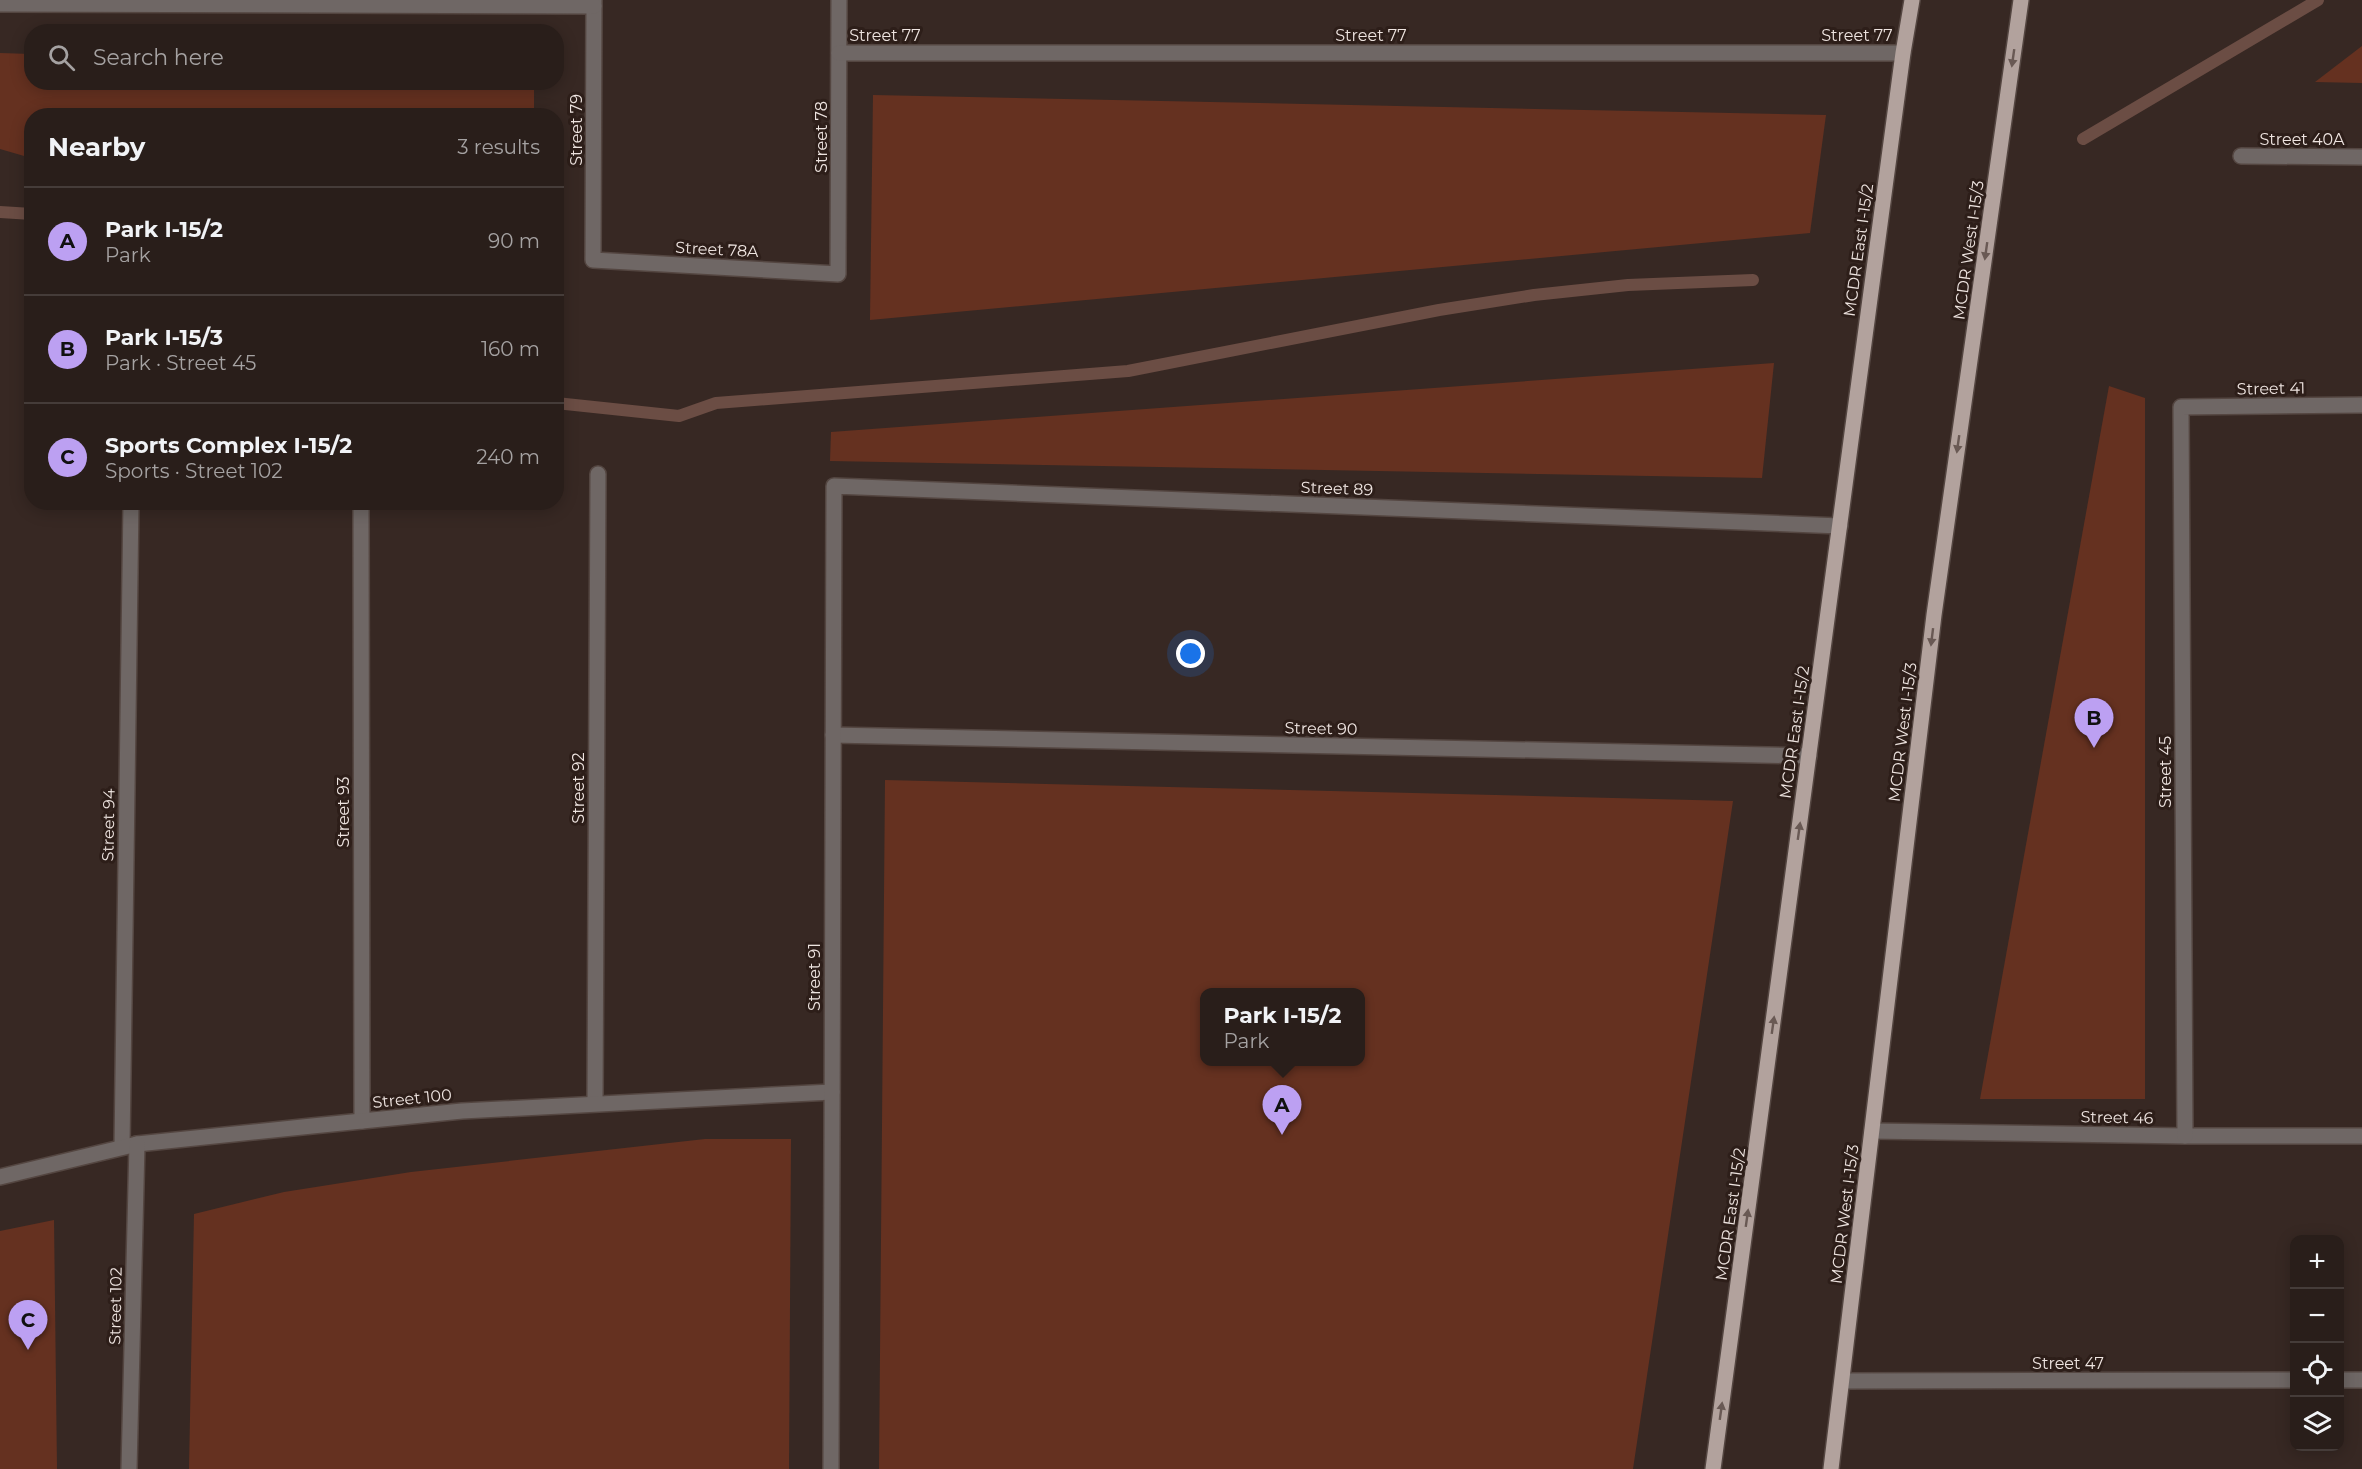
<!DOCTYPE html>
<html lang="en">
<head>
<meta charset="utf-8">
<style>
	body { margin:0; font-family:Montserrat,sans-serif; background:#312723; color:#f1f3f6 }
	.controls { position:absolute; right:18px; bottom:18px; display:grid; overflow:hidden; border-radius:12px; box-shadow:0 3px 15px #0003 }
	.controls button { width:54px; height:54px; display:grid; place-items:center; padding:0; border:0; border-bottom:2px solid #453c39; background:#291e1a; color:#f1f3f6; font:30px sans-serif }
	.you { position:absolute; left:1191px; top:654px; width:21px; height:21px; margin:-15px; border:4px solid #fff; border-radius:50%; background:#1a73e8; box-shadow:0 0 0 9px #1a73e833 }
	.badge { display:grid; place-items:center; width:39px; height:39px; border-radius:50%; background:#bca0f2; color:#111; font-size:20px; font-weight:700 }
	.pin { position:absolute; translate:-50% -50px; filter:drop-shadow(0 2px 3px #0008) }
	.pin::after { content:''; position:absolute; top:32px; width:21px; height:18px; background:inherit; clip-path:polygon(0 0,100% 0,50% 100%) }
	.popup { position:absolute; left:1200px; top:988px; width:165px; height:78px; box-sizing:border-box; display:grid; place-content:center; border-radius:12px; background:#291e1a; filter:drop-shadow(0 2px 4px #0005); font-size:20px; white-space:nowrap; color:#a5a2a2 }
	.popup b { font-size:22px; color:#f1f3f6 }
	.popup::after { content:''; position:absolute; left:50%; top:100%; margin-left:-12px; border:12px solid transparent; border-top-color:#291e1a }
	.list { margin:0; padding:0; list-style:none }
	h2 { display:flex; justify-content:space-between; align-items:center; height:78px; margin:0; padding:0 24px; font-size:26px }
	h2 small { font-size:20px; font-weight:400; color:#a5a2a2 }
	.list li { display:grid; grid-template-columns:39px 1fr auto; gap:18px; align-items:center; box-sizing:border-box; height:108px; padding:0 24px; border-top:2px solid #453c39 }
	.list b { display:block; font-size:22px; white-space:nowrap }
	.list p { margin:0; font-size:20px; white-space:nowrap; color:#a5a2a2 }
	.list em { font-size:20px; font-style:normal; color:#a5a2a2 }
	.icon { flex:none; width:33px; height:33px; fill:none; stroke:currentColor; stroke-width:2; stroke-linecap:round; stroke-linejoin:round }
	.map { position:relative; flex:none; width:2362px; height:1469px; overflow:hidden }
	.search { position:absolute; background:#291e1a; box-shadow:0 3px 15px #0003; left:24px; top:24px; width:540px; height:66px; display:flex; align-items:center; gap:15px; box-sizing:border-box; padding:0 21px; border-radius:24px; color:#a5a2a2; font-size:22px }
	.panel { position:absolute; background:#291e1a; box-shadow:0 3px 15px #0003; left:24px; top:108px; width:540px; height:402px; border-radius:24px }
	.map>svg:first-child { display:block }
	.green { fill:#653120; fill-rule:evenodd }
	.lines { fill:none; stroke-linecap:round; stroke-linejoin:round }
	.stream { stroke:#6b4d44; stroke-width:12 }
	.minor-casing { stroke:#544641; stroke-width:18 }
	.major-casing { stroke:#544641; stroke-width:18 }
	.minor { stroke:#6f6765; stroke-width:15 }
	.major { stroke:#b2a29d; stroke-width:15 }
	.oneway { fill:#695954 }
	.labels { text-anchor:middle; stroke-width:6; stroke-linejoin:round; paint-order:stroke }
	.street-label { font-size:16px; fill:#eee4e0; stroke:#2d1e19 }
</style>
</head>
<body>
<div class="map">
<svg width="2362" height="1469" viewBox="0 0 2362 1469">
	<rect width="100%" height="100%" fill="#372823"/>
	<g class="green">
		<polygon points="2362,46 2362,83 2315,82"/>
		<polygon points="0,53 31,54 32,82 534,83 534,115 32,116 31,158 0,149"/>
		<polygon points="873,95 1826,115 1810,233 870,320"/>
		<polygon points="1774,363 1762,478 830,461 831,432"/>
		<polygon points="2109,386 2145,398 2145,1099 1980,1099"/>
		<path d="M 885,780 L 1733,801 L 1633,1469 L 879,1469 ZM 1360,992 L 1360,1062 L 1204,1062 L 1204,992 Z"/>
		<polygon points="705,1139 791,1139 789,1469 189,1469 194,1214 284,1192 411,1172"/>
		<polygon points="54,1220 57,1469 0,1469 0,1231"/>
	</g>
	<g class="lines">
		<g class="stream">
			<polyline points="2083,139 2318,0"/>
			<polyline points="0,212 32,214"/>
			<polyline points="556,403 679,416 716,403 1128,371 1439,310 1534,295 1628,285 1753,280"/>
		</g>
		<defs>
			<g id="minor">
				<polyline points="594,0 593,260 838,274 839,0"/>
				<polyline points="0,4 594,6"/>
				<polyline points="839,53 1903,53"/>
				<polyline points="2241,156 2362,157"/>
				<polyline points="361,502 362,1121"/>
				<polyline points="833,735 1809,756"/>
				<polyline points="595,1103 598,474"/>
				<polyline points="1872,1131 2185,1136 2362,1136"/>
				<polyline points="2185,1136 2181,407 2362,405"/>
				<polyline points="122,1147 131,502"/>
				<polyline points="0,1177 137,1144 312,1126 462,1111 832,1092"/>
				<polyline points="2340,1380 2362,1380"/>
				<polyline points="1842,1381 2294,1380"/>
				<polyline points="129,1469 137,1144"/>
				<polyline points="831,1469 834,486 1840,526"/>
			</g>
			<g id="major">
				<polyline points="1713,1469 1903,53 1912,0"/>
				<polyline points="1831,1469 1934,615 2021,0"/>
			</g>
		</defs>
		<use href="#minor" class="minor-casing"/>
		<use href="#major" class="major-casing"/>
		<use href="#minor" class="minor"/>
		<use href="#major" class="major"/>
	</g>
	<defs><path id="oneway-solid" d="M-6-.8H1V-3.2L6.5 0L1 3.2V.8H-6Z" transform="scale(1.5)"/></defs>
	<g class="oneway">
		<use href="#oneway-solid" transform="translate(2013 58) rotate(98)"/>
		<use href="#oneway-solid" transform="translate(1986 251) rotate(98)"/>
		<use href="#oneway-solid" transform="translate(1958 444) rotate(98)"/>
		<use href="#oneway-solid" transform="translate(1932 637) rotate(97)"/>
		<use href="#oneway-solid" transform="translate(1799 831) rotate(-82)"/>
		<use href="#oneway-solid" transform="translate(1773 1025) rotate(-82)"/>
		<use href="#oneway-solid" transform="translate(1747 1218) rotate(-82)"/>
		<use href="#oneway-solid" transform="translate(1721 1411) rotate(-82)"/>
	</g>
	<g class="labels">
		<g class="street-label">
			<text x="885" y="41">Street 77</text>
			<text x="1371" y="41">Street 77</text>
			<text x="1857" y="41">Street 77</text>
			<text transform="translate(576 130) rotate(-90)" y="6">Street 79</text>
			<text transform="translate(821 137) rotate(-90)" y="6">Street 78</text>
			<text x="2302" y="145">Street 40A</text>
			<text transform="translate(717 249) rotate(3)" y="6">Street 78A</text>
			<text transform="translate(1858 250) rotate(-82)" y="6">MCDR East I-15/2</text>
			<text transform="translate(1968 250) rotate(-82)" y="6">MCDR West I-15/3</text>
			<text transform="translate(2271 388) rotate(-1)" y="6">Street 41</text>
			<text transform="translate(1337 488) rotate(2)" y="6">Street 89</text>
			<text transform="translate(1321 728) rotate(1)" y="6">Street 90</text>
			<text transform="translate(1794 732) rotate(-82)" y="6">MCDR East I-15/2</text>
			<text transform="translate(1902 732) rotate(-83)" y="6">MCDR West I-15/3</text>
			<text transform="translate(2165 772) rotate(-90)" y="6">Street 45</text>
			<text transform="translate(578 788) rotate(-90)" y="6">Street 92</text>
			<text transform="translate(343 812) rotate(-90)" y="6">Street 93</text>
			<text transform="translate(108 825) rotate(-89)" y="6">Street 94</text>
			<text transform="translate(814 977) rotate(-90)" y="6">Street 91</text>
			<text transform="translate(412 1098) rotate(-6)" y="6">Street 100</text>
			<text transform="translate(2117 1117) rotate(1)" y="6">Street 46</text>
			<text transform="translate(1730 1214) rotate(-82)" y="6">MCDR East I-15/2</text>
			<text transform="translate(1844 1214) rotate(-83)" y="6">MCDR West I-15/3</text>
			<text transform="translate(115 1306) rotate(-89)" y="6">Street 102</text>
			<text x="2068" y="1369">Street 47</text>
		</g>
	</g>
</svg>
<div class="controls">
<button>+</button>
<button>−</button>
<button><svg class="icon" aria-label="locate" viewBox="0 0 24 24"><circle cx="12" cy="12" r="6"/><path d="M12 2v4M12 18v4M2 12h4M18 12h4"/></svg></button>
<button><svg class="icon" aria-label="layers" viewBox="0 0 24 24"><path d="M12 4l9 5-9 5-9-5zM3 14l9 5 9-5"/></svg></button>
</div>
<div class="you"></div>
<div class="pin badge" style="left:1282px;top:1135px">A</div>
<div class="popup"><b>Park I-15/2</b>Park</div>
<div class="pin badge" style="left:2094px;top:748px">B</div>
<div class="pin badge" style="left:28px;top:1350px">C</div>
<div class="search"><svg class="icon" aria-label="search" viewBox="0 0 24 24"><circle cx="10" cy="10" r="6"/><path d="M15 15l6 6"/></svg>Search here</div>
<section class="panel">
<h2>Nearby<small>3 results</small></h2>
<ul class="list">
<li><span class="badge">A</span><div><b>Park I-15/2</b><p>Park</p></div><em>90 m</em></li>
<li><span class="badge">B</span><div><b>Park I-15/3</b><p>Park · Street 45</p></div><em>160 m</em></li>
<li><span class="badge">C</span><div><b>Sports Complex I-15/2</b><p>Sports · Street 102</p></div><em>240 m</em></li>
</ul>
</section>
</div>
</body>
</html>
